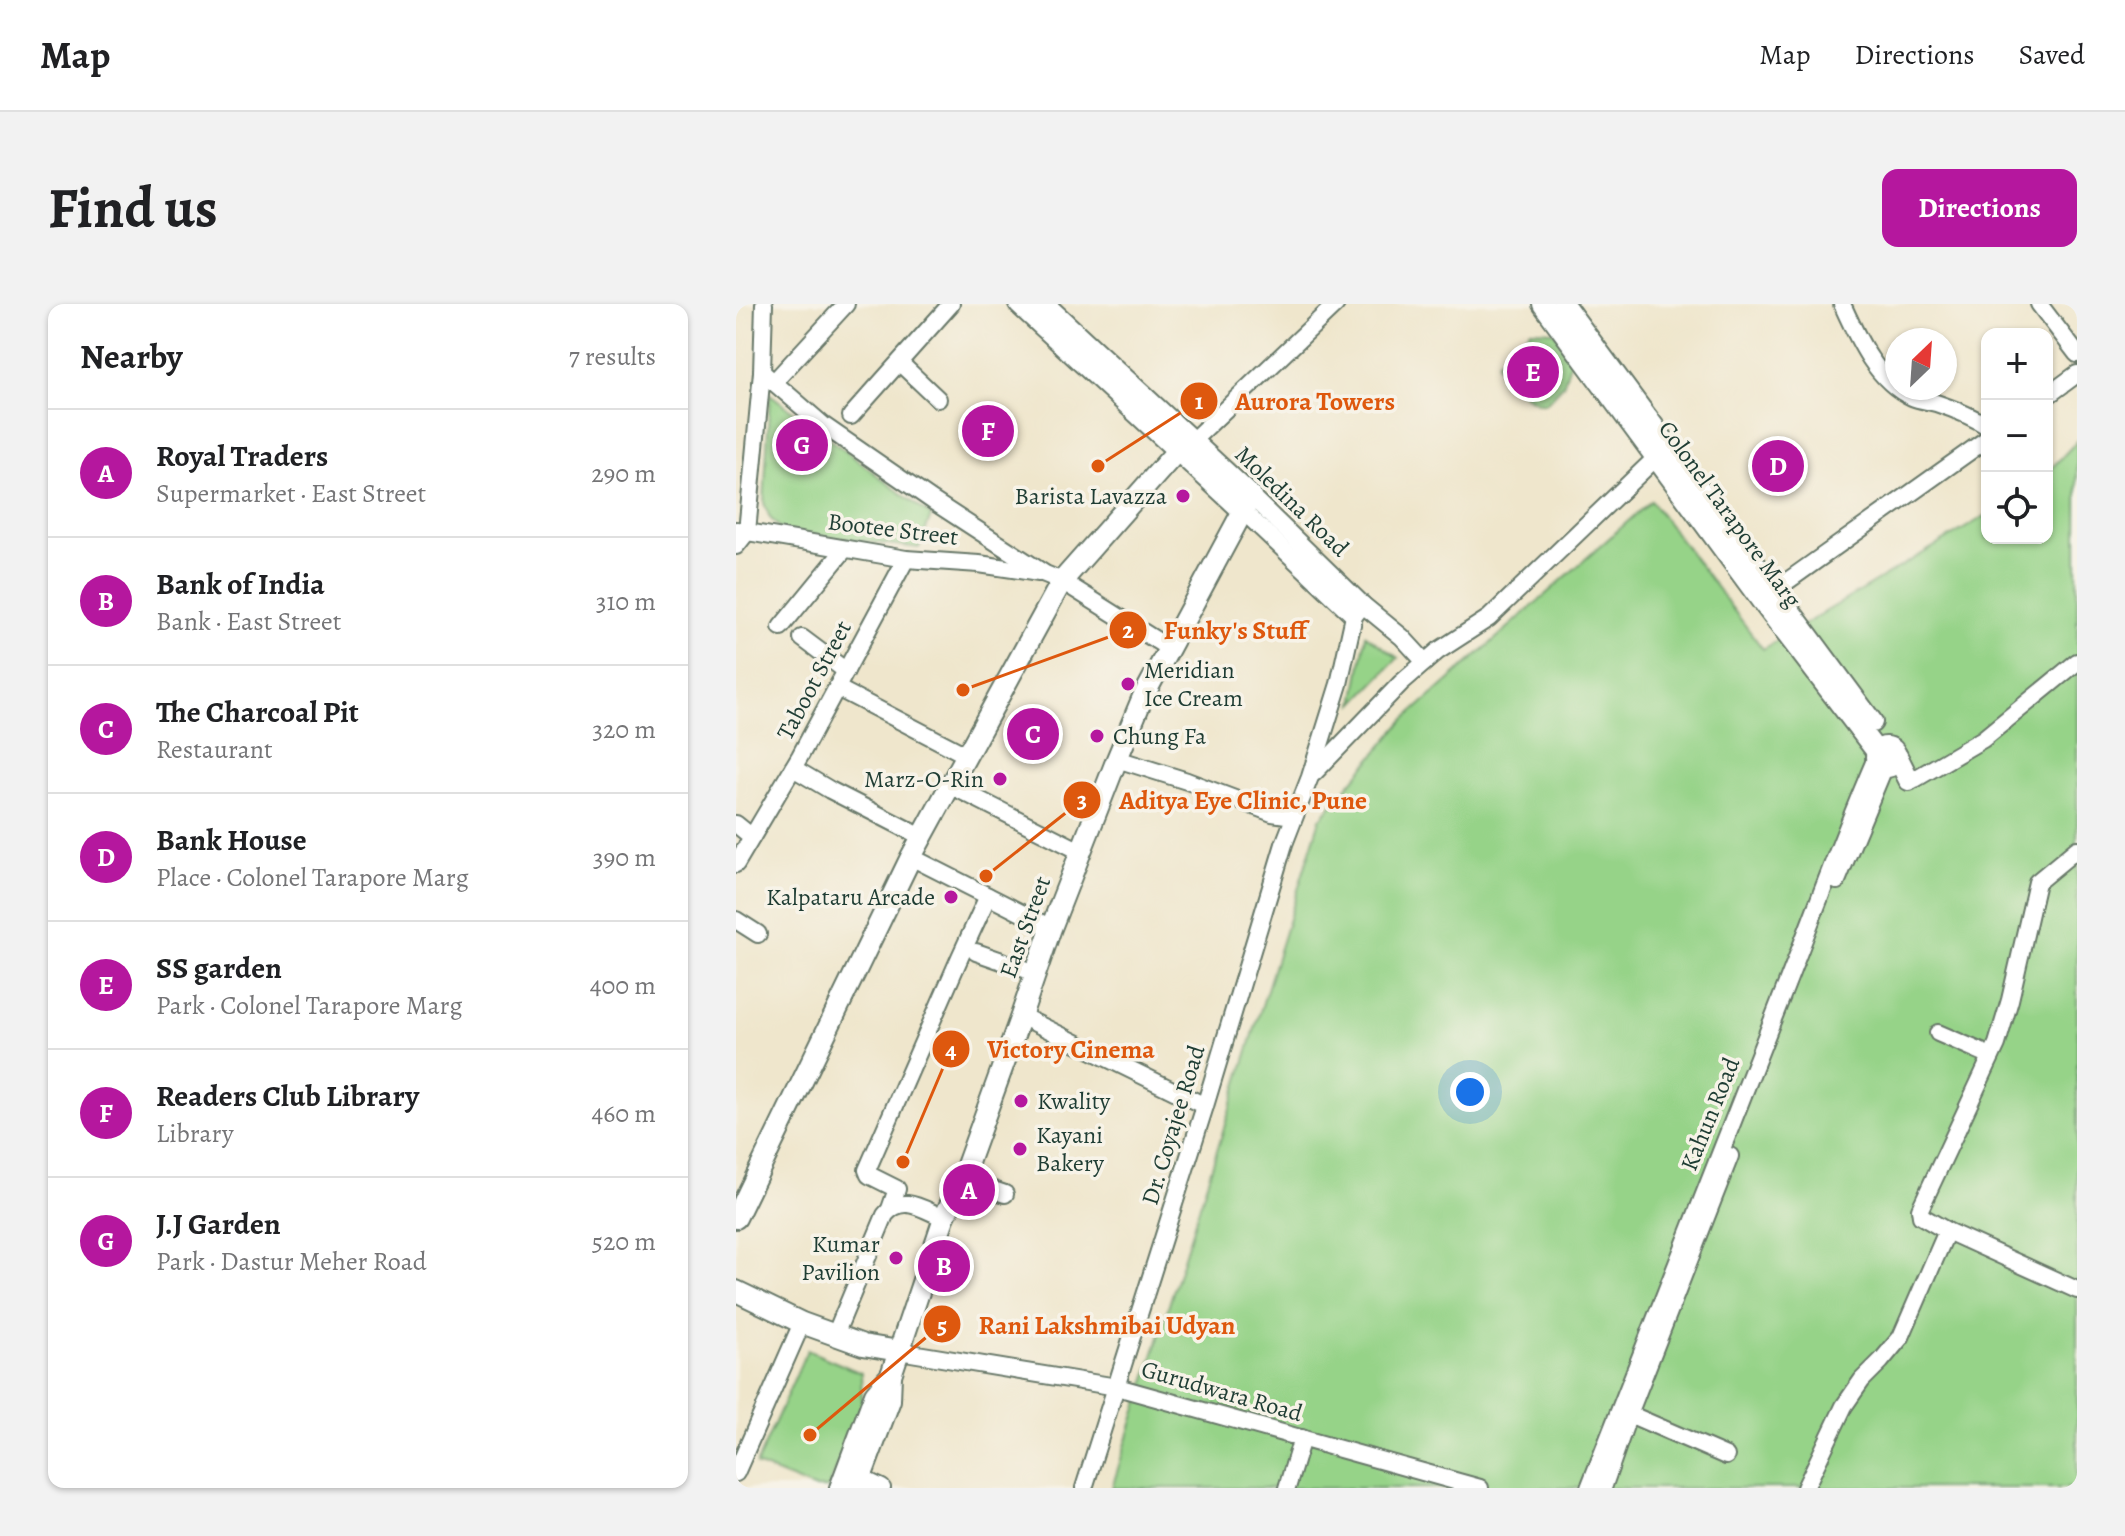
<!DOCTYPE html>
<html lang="en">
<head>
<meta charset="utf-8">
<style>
	body { margin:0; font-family:Alegreya,serif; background:#f2f2f2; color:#202124 }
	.controls { position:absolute; right:24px; top:24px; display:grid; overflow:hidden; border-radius:16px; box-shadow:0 2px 6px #0004 }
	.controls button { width:72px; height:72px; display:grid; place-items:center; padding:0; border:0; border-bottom:2px solid #e0e0e0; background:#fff; color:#202124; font:40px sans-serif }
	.compass { position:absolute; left:1149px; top:24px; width:72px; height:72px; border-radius:50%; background:#fff; box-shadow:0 2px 6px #0004; rotate:25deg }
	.you { position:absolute; left:734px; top:788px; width:28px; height:28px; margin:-20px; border:6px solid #fff; border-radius:50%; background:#1a73e8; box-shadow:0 0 0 12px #1a73e833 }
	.badge { display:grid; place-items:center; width:52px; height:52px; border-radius:50%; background:#b5179e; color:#fff; font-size:26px; font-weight:700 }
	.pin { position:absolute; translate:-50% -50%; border:4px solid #fff; box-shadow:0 2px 8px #0006 }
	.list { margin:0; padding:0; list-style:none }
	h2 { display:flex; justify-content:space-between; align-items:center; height:104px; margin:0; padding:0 32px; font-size:34px }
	h2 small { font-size:26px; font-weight:400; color:#757577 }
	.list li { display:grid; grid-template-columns:52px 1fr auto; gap:24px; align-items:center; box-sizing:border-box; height:128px; padding:0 32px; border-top:2px solid #e0e0e0 }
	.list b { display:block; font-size:30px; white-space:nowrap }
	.list p { margin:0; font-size:26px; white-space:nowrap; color:#757577 }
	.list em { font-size:26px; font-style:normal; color:#757577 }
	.icon { flex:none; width:44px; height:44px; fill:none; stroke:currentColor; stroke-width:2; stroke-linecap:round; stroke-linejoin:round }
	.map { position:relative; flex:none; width:1341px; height:1184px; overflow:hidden; border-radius:16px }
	header { display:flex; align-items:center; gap:48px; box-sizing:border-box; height:112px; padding:0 40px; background:#fff; border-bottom:2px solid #e0e0e0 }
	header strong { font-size:38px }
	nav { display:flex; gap:44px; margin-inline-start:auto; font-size:28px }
	.intro { display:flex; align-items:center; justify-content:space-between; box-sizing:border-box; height:192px; padding:0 48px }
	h1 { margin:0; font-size:56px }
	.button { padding:20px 36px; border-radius:16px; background:#b5179e; color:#fff; font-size:28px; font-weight:700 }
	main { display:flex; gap:48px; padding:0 48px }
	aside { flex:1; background:#fff; border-radius:16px; box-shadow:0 2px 6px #0004 }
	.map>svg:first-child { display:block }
	.green { fill:#96d388; stroke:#5a885e; stroke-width:2 }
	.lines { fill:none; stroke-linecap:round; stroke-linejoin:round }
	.minor-casing { stroke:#687869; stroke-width:20 }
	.major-casing { stroke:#687869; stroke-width:24 }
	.minor { stroke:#fff; stroke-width:16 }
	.major { stroke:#fff; stroke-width:20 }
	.poi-dot { fill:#b5179e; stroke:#f7f3e8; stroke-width:3 }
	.labels { text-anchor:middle; stroke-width:7; stroke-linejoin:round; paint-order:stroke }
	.poi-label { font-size:24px; fill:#1f3d34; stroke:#f7f3e8; text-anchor:end }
	.street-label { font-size:24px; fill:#1f3d34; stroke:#f7f3e8 }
	.leader { fill:none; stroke:#de580e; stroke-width:3 }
	.callout-dot { fill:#de580e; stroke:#f7f3e8; stroke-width:3 }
	.mark-label { font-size:24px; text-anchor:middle; font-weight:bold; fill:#fff }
	.callout-label { font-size:26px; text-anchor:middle; font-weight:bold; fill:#de580e; stroke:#f7f3e8; stroke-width:7; stroke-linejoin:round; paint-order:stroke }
</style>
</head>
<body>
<header>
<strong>Map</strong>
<nav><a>Map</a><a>Directions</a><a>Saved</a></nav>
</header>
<div class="intro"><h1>Find us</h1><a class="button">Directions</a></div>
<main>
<aside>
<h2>Nearby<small>7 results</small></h2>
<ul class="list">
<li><span class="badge">A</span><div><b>Royal Traders</b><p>Supermarket · East Street</p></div><em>290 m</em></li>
<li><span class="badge">B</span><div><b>Bank of India</b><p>Bank · East Street</p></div><em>310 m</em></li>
<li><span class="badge">C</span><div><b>The Charcoal Pit</b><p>Restaurant</p></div><em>320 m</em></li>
<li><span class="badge">D</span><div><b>Bank House</b><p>Place · Colonel Tarapore Marg</p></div><em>390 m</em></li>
<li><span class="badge">E</span><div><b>SS garden</b><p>Park · Colonel Tarapore Marg</p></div><em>400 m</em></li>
<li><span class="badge">F</span><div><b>Readers Club Library</b><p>Library</p></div><em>460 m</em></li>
<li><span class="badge">G</span><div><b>J.J Garden</b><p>Park · Dastur Meher Road</p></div><em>520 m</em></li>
</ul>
</aside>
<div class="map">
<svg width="1341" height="1184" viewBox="0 0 1341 1184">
	<rect width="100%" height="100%" fill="#f7f3e8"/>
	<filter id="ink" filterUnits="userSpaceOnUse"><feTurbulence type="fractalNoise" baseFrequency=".0125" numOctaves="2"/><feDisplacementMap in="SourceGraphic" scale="16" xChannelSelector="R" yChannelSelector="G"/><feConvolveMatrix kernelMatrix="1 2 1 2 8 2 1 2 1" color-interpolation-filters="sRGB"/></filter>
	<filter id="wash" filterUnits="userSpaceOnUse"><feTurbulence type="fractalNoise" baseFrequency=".006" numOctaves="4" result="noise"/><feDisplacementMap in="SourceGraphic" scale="32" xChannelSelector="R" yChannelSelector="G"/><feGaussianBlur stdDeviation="1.8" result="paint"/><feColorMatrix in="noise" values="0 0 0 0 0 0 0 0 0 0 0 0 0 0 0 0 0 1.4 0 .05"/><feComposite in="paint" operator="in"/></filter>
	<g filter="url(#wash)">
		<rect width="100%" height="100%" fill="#efe6cc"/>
		<g class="green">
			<polygon points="795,26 817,27 836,53 827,81 810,99 803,99 766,78 761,58"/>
			<polygon points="34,90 195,212 183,244 47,227 34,214 28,199"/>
			<polygon points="1341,137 1341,1184 376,1184 584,515 668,416 915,197 1027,345 1251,211 1251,234 1311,234 1311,169"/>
			<polygon points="630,331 662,354 618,400"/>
			<polygon points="71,1046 125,1069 126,1100 92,1184 77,1184 20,1161"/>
		</g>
	</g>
	<g filter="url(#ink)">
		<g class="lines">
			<defs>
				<g id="minor">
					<path d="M 1106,0 C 1121,33 1140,77 1176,93 C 1183,96 1192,97 1200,99 C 1218,105 1236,112 1251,122"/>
					<polyline points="1303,0 1341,50"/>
					<polyline points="164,59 202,95"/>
					<polyline points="26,68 87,121 197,197 309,270 326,277 434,345"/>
					<polyline points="38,78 110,0"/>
					<polyline points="1311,92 1341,70"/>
					<polyline points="115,112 215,0"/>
					<polyline points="456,137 600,0"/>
					<polyline points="515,192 627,301 666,333 689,358"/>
					<polyline points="506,206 618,312"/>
					<polyline points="0,226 170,255 243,260 303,269"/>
					<polyline points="0,242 11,228 26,68 28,0"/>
					<polyline points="1029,293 1251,135"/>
					<polyline points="45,323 109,245"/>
					<polyline points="66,334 110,367"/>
					<polyline points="101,384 230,451"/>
					<polyline points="381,455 451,477 536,509 558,512"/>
					<polyline points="57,464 94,486 186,533"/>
					<polyline points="578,469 665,379 702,347 753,314 928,146"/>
					<polyline points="1173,476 1179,475 1247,435 1341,358"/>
					<polyline points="214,481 344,547"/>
					<polyline points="0,520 16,533"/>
					<polyline points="1341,545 1301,578 1274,696 1261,740 1184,905 1185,912 1211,927 1341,986"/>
					<polyline points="175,553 315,624"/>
					<polyline points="0,560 64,452 170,255"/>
					<polyline points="1101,577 1148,464"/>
					<polyline points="0,616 22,630"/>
					<polyline points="240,648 300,669"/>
					<polyline points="285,712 469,802"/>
					<polyline points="1202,729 1255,752"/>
					<polyline points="226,875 269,890"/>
					<polyline points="154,905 161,885 133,871 131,866 224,653 252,592"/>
					<path d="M 99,1031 L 149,911 C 167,889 186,905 208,914"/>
					<polyline points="163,1047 381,1083 744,1184"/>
					<polyline points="893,1110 990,1152"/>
					<polyline points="0,1169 66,1019"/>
					<polyline points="125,1174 146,1184"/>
					<polyline points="348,1184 469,802 548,540 574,473 603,380 618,312 627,301"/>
					<polyline points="551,1184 566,1134"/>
					<path d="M 853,1184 C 916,1021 981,860 1044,697 C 1076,616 1105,534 1140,454"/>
					<polyline points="867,1184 893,1110 994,852"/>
					<polyline points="1069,1184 1108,1102 1126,1076 1145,1057 1165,1033 1211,927"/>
				</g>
				<g id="major">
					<polyline points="283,0 506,206"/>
					<polyline points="807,0 1025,296 1141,448"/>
					<polyline points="827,0 1136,418"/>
					<circle cx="1150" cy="453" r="10"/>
					<polyline points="1161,452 1173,476"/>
					<polyline points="0,914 175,553 326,277 441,147"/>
					<polyline points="0,987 66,1019 127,1041 163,1047"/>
					<polyline points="104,1184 139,1090 155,1071"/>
					<polyline points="121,1184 154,1096 155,1071 208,914 226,875 285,712 315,624 381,455 406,395 515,192 308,0"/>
				</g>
			</defs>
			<use href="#minor" class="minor-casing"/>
			<use href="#major" class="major-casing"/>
			<use href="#minor" class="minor"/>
			<use href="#major" class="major"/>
		</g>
	</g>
	<g class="poi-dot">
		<circle cx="447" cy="192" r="8"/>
		<circle cx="392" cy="380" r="8"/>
		<circle cx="361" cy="432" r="8"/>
		<circle cx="264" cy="475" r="8"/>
		<circle cx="215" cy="593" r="8"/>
		<circle cx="285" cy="797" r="8"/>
		<circle cx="284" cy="845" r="8"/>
		<circle cx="160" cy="954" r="8"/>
	</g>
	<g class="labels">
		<g class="poi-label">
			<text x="431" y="200">Barista Lavazza</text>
			<text x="408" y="374" text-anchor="start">Meridian<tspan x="408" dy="28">Ice Cream</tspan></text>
			<text x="377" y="440" text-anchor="start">Chung Fa</text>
			<text x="248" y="483">Marz-O-Rin</text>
			<text x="199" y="601">Kalpataru Arcade</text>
			<text x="301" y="805" text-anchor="start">Kwality</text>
			<text x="300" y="839" text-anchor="start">Kayani<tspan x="300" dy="28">Bakery</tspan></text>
			<text x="144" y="948">Kumar<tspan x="144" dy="28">Pavilion</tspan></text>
		</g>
		<g class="street-label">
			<text transform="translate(556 197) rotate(44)" y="8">Moledina Road</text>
			<text transform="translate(994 210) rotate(54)" y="8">Colonel Tarapore Marg</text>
			<text transform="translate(157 225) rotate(7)" y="8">Bootee Street</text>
			<text transform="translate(78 376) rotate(-62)" y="8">Taboot Street</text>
			<text transform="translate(289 623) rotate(-70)" y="8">East Street</text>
			<text transform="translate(974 810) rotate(-68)" y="8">Kahun Road</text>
			<text transform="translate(437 821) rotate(-73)" y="8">Dr. Coyajee Road</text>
			<text transform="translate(486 1087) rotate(16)" y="8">Gurudwara Road</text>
		</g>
	</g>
	<path class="leader" d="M362 162L463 97M227 386L392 326M250 572L346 496M167 858L215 745M74 1131L206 1020"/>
	<g class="callout-dot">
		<circle cx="362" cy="162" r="8"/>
		<circle cx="227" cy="386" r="8"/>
		<circle cx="250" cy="572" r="8"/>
		<circle cx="167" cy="858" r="8"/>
		<circle cx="74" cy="1131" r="8"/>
		<circle cx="463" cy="97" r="20"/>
		<circle cx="392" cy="326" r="20"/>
		<circle cx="346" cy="496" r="20"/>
		<circle cx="215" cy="745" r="20"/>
		<circle cx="206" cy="1020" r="20"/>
	</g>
	<g class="mark-label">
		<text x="463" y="105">1</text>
		<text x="392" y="334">2</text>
		<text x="346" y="504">3</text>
		<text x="215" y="754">4</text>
		<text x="206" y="1029">5</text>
	</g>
	<g class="callout-label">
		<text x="579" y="106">Aurora Towers</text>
		<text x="499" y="335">Funky's Stuff</text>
		<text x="507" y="505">Aditya Eye Clinic, Pune</text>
		<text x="335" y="754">Victory Cinema</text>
		<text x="371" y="1030">Rani Lakshmibai Udyan</text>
	</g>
</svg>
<div class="controls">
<button>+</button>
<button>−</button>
<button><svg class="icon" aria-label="locate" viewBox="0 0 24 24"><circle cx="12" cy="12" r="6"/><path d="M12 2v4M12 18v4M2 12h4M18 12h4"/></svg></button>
</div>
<svg class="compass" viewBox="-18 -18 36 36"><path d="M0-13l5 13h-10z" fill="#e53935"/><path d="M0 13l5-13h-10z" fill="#757577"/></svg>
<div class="you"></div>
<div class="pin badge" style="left:233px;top:886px">A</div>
<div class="pin badge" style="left:208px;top:962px">B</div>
<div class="pin badge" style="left:297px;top:430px">C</div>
<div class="pin badge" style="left:1042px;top:162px">D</div>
<div class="pin badge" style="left:797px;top:68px">E</div>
<div class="pin badge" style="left:252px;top:127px">F</div>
<div class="pin badge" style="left:66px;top:141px">G</div>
</div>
</main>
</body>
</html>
